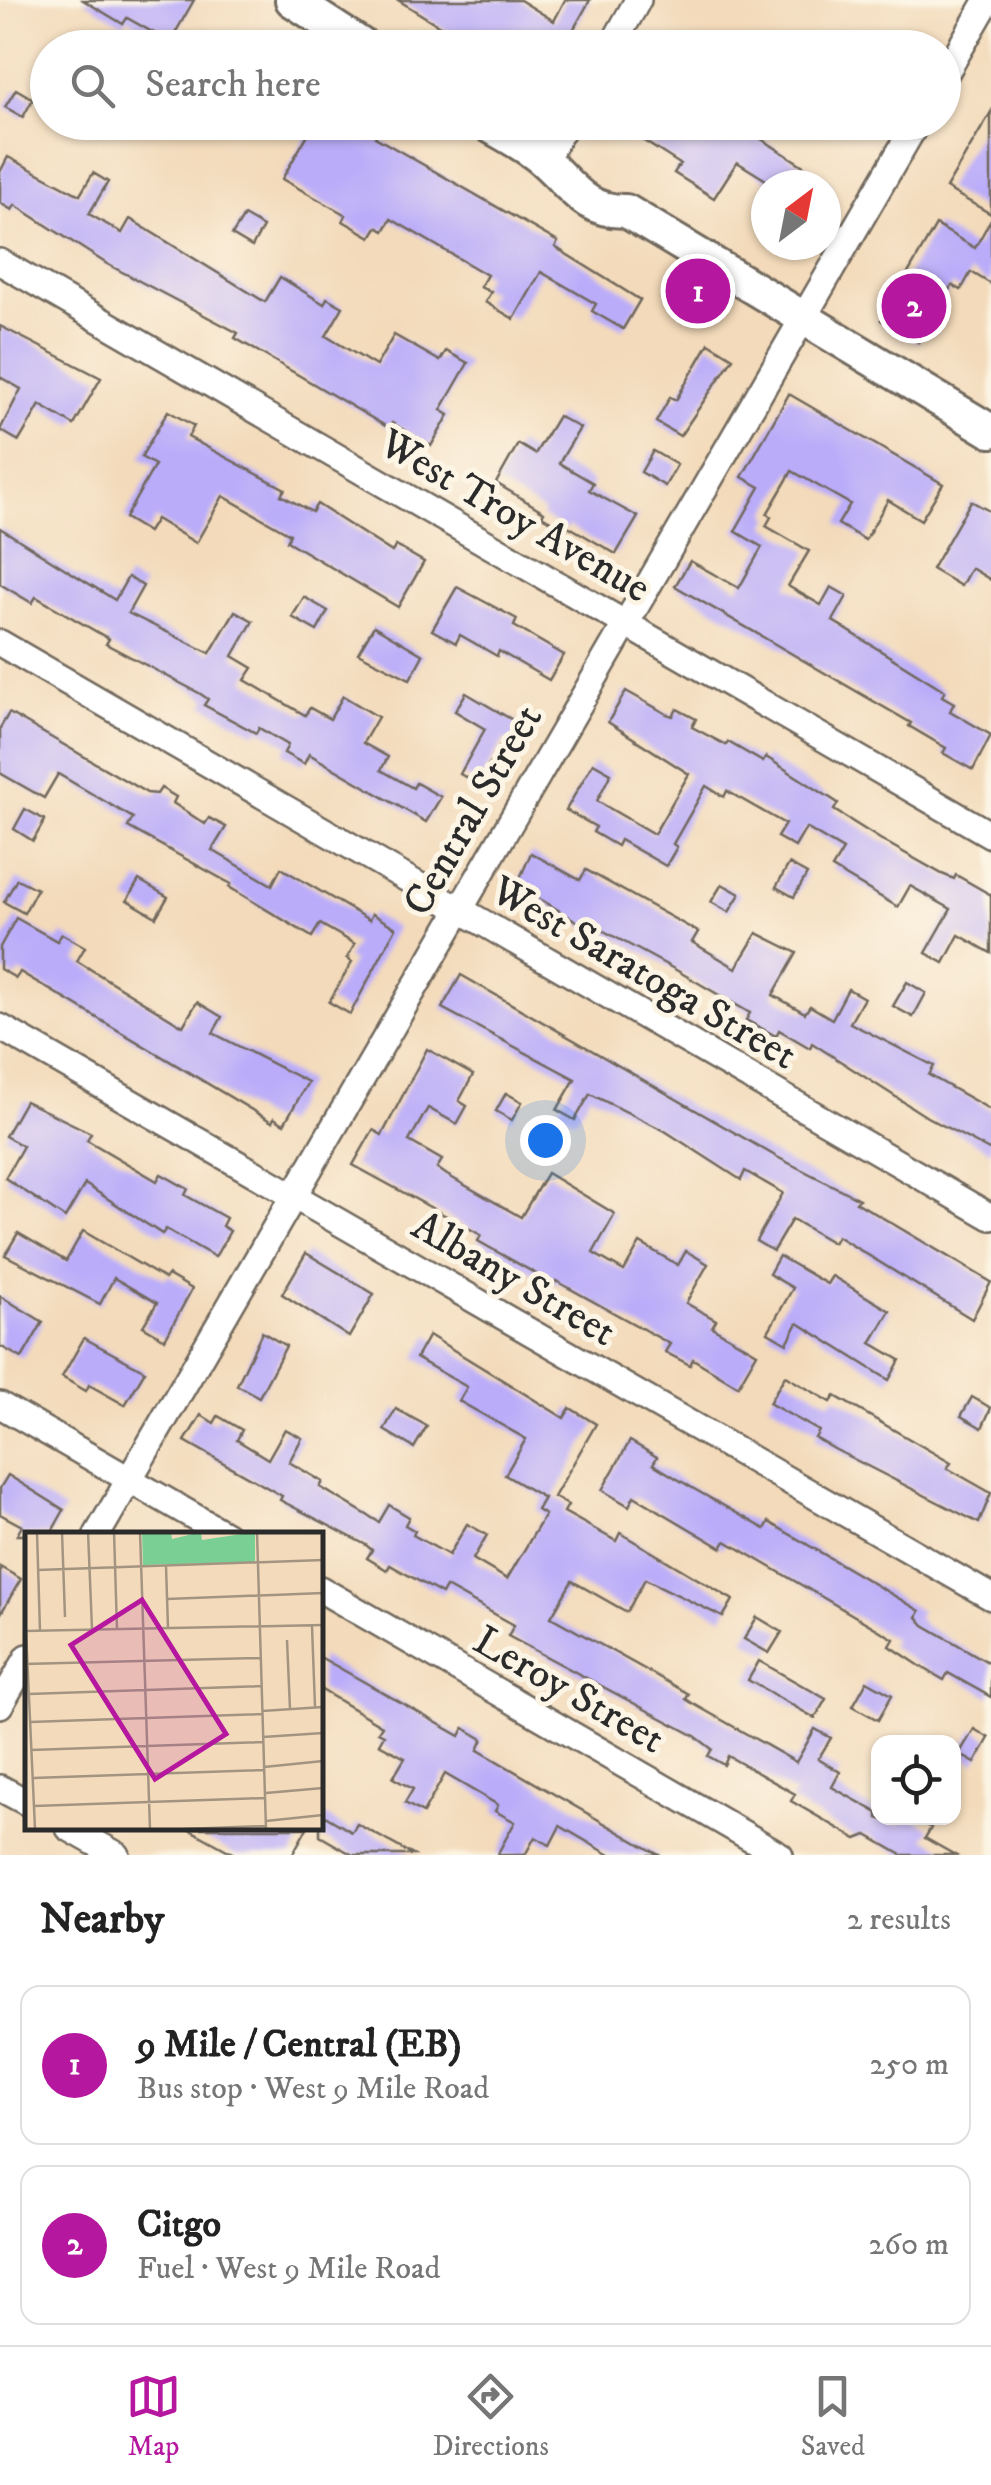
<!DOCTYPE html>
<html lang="en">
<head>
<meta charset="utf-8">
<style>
	body { margin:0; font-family:"IM FELL DW Pica",serif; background:#f6f6f6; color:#222 }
	.controls { position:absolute; right:30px; bottom:30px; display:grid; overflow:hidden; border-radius:20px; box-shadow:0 2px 8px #0004 }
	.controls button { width:90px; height:90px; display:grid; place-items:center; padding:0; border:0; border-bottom:2px solid #e0e0e0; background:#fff; color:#222; font:50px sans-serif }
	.compass { position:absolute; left:751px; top:170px; width:90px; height:90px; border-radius:50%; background:#fff; box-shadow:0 2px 8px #0004; rotate:32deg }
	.you { position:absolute; left:545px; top:1140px; width:35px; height:35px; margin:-25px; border:8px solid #fff; border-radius:50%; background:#1a73e8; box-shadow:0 0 0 15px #1a73e833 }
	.badge { display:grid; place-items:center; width:65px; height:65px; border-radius:50%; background:#b5179e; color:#fff; font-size:32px; font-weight:700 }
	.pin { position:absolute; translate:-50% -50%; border:5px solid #fff; box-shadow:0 2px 10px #0006 }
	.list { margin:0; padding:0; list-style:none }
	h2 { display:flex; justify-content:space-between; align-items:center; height:130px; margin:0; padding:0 40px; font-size:42px }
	h2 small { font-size:32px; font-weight:400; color:#767676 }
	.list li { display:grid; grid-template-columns:65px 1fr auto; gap:30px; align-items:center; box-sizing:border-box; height:160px; margin:0 20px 20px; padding:0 20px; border:2px solid #e0e0e0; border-radius:20px }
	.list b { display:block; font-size:38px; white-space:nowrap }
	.list p { margin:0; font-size:32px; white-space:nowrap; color:#767676 }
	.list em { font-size:32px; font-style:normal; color:#767676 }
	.icon { flex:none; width:55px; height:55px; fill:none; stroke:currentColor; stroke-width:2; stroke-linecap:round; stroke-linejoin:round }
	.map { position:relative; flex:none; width:991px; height:1855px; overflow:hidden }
	.search { position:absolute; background:#fff; box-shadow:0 2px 8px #0004; left:30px; right:30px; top:30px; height:110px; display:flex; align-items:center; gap:25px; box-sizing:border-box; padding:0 35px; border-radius:55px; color:#767676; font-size:38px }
	.sheet { height:490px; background:#fff }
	nav { display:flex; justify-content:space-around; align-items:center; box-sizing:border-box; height:140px; border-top:2px solid #e0e0e0; background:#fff; font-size:28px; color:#767676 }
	nav a { display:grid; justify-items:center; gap:5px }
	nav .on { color:#b5179e }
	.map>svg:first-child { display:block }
	.building { fill:#baacf9 }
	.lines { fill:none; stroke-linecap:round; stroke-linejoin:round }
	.minor-casing { stroke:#71685d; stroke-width:30 }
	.major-casing { stroke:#71685d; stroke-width:38 }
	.minor { stroke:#fff; stroke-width:25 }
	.major { stroke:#fff; stroke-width:32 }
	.labels { text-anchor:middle; stroke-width:10; stroke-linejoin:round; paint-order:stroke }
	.street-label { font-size:42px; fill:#2b2b2b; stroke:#fcf5e5 }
	.inset-road { fill:none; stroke:#a39481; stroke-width:2.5 }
	.view { fill:#b5179e; fill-opacity:0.15; stroke:#b5179e; stroke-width:5 }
	.inset-edge { fill:none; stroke:#2b2b2b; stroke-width:5 }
</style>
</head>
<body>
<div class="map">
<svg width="991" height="1855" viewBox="0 0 991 1855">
	<rect width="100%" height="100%" fill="#fcf5e5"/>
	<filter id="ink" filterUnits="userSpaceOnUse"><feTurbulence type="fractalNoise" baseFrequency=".01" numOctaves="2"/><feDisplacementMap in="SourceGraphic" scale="20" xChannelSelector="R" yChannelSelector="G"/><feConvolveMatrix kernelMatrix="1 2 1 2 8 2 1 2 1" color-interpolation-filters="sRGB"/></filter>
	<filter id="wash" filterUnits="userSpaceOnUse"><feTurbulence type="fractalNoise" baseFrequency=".0048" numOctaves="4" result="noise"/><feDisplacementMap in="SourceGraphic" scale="40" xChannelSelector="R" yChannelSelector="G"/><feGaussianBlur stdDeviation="2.25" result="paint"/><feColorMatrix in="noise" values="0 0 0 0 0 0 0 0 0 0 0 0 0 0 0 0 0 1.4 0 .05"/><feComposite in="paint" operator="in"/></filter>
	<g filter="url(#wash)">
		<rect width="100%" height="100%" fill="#f3daba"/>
		<g id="blocks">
			<g class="building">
				<polygon points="83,0 194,0 170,42 127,18 123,24"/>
				<polygon points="398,0 520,0 554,21 565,0 590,0 563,48 475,48"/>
				<polygon points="16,89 33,99 23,117 5,107"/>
				<polygon points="991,112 991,214 946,188"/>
				<polygon points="315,122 359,122 377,133 375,137 558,242 555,247 640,300 623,329 592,311 596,304 541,272 514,319 485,302 491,292 480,287 487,275 391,219 384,231 377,227 371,237 343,221 346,215 282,179"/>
				<polygon points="614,122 735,122 833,185 774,185 737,162 714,198 674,173 680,164"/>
				<polygon points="8,157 80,195 93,173 108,182 89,214 122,233 130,219 265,302 280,277 324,304 327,298 343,307 326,336 376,366 394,335 440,361 446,351 468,363 441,410 449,415 431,446 392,423 389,428 235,338 238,333 107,264 15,205 12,210 0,203 0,172"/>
				<polygon points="244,216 263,227 252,247 232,235"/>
				<polygon points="991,219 991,284 971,272 961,290 952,285 918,342 881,320 936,225 975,248"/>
				<polygon points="0,326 101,378 74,425 40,405 19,441 0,430 21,389 0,377"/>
				<polygon points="709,343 733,358 680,436 656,422 670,397 676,400"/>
				<polygon points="789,394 943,484 921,520 888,500 865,540 838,524 850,504 792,471 767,514 771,517 766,526 809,551 788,586 821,605 831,587 847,596 833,621 945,691 942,696 954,703 950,711 991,735 973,770 943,753 946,748 909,726 911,723 675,586 690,561 739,588 762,547 735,531 760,487 742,477"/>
				<polygon points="168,411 194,426 188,437 285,489 281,495 312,512 317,504 392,552 396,546 424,562 398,607 287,541 290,534 223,496 196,543 156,519 148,532 125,518 155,465 141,457"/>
				<polygon points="558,416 580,428 559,463 593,483 589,490 638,517 616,554 568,526 566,530 542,516 544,512 496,483 518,444 535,454"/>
				<polygon points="653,451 677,465 665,486 641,472"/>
				<polygon points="971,501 991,512 991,580 971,568 961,586 932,569"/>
				<polygon points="0,528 115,600 128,577 143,586 128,613 210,653 235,611 253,621 233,656 253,668 245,680 305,715 310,708 330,719 343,696 378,717 363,743 388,757 381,770 413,788 416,783 441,797 426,822 309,754 304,764 284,753 288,745 259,728 256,733 204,705 208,699 199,693 106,644 109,639 36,597 32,603 0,584"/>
				<polygon points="457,587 517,619 514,626 564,655 549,680 499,651 497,656 460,635 456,643 432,630"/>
				<polygon points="304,597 328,611 317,631 292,617"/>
				<polygon points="374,626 423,655 410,679 358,653"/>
				<polygon points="626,691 667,714 673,716 677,709 696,719 692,727 726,745 728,742 763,762 766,757 838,803 834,810 880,839 942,874 954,879 956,875 991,895 991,953 959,935 944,963 926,953 951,909 910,886 898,907 832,868 843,850 806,828 795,847 777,837 785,824 727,791 724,797 706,786 673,844 677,847 666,866 620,840 617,846 593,832 596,827 566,810 593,763 611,773 597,801 654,834 689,774 608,722"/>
				<polygon points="466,693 521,725 510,743 504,740 478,784 460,774 485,729 455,711"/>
				<polygon points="9,713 147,793 157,794 161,788 176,797 173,803 205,824 209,818 226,827 212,850 272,885 281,868 369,920 372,914 396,928 350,1014 329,1002 352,962 347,958 355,944 320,924 312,937 229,887 231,884 128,827 133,818 58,774 44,798 0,773 0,728"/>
				<polygon points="25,809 45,820 33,841 14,829"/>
				<polygon points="531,853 580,880 586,870 698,932 692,942 736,968 757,933 797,953 773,995 805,1013 810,1006 832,1019 848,989 864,998 850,1023 934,1066 929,1075 991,1110 991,1151 927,1117 812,1043 810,1048 779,1030 776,1036 746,1020 750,1013 676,970 591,924 588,928 517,885"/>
				<polygon points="789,864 807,874 794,897 776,887"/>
				<polygon points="17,879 37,889 24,913 4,902"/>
				<polygon points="139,880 168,897 156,917 127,900"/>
				<polygon points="722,884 740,894 729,912 711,902"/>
				<polygon points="16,918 57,941 62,934 85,947 77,961 183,1026 197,1002 222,1017 213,1033 308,1082 284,1124 274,1118 272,1122 20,972 16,978 0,969 0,947"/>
				<polygon points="461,975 777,1157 859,1199 856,1202 991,1282 972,1319 837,1236 833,1243 792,1219 773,1251 756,1241 783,1193 745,1171 741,1180 665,1131 590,1094 575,1120 557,1110 575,1079 442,1008"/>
				<polygon points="907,982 926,993 913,1017 893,1006"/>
				<polygon points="427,1049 473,1075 459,1101 467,1106 457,1124 428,1108 409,1141 442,1160 437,1168 447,1175 521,1217 547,1173 615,1214 593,1253 624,1271 640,1243 678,1265 686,1251 708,1264 686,1303 716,1320 712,1327 757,1353 738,1386 693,1359 690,1365 665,1352 670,1344 556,1281 554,1284 478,1241 481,1235 353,1165 373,1130 382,1135"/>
				<polygon points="506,1093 522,1102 512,1120 496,1111"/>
				<polygon points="25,1101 91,1133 87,1140 157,1181 161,1174 188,1189 185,1195 226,1218 222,1226 230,1231 215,1257 166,1229 162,1234 85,1184 65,1218 5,1178 23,1146 5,1136"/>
				<polygon points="83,1231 165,1279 168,1275 192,1289 165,1339 143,1326 157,1303 114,1278 100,1304 5,1255 18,1233 66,1261"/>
				<polygon points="306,1253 374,1294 349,1337 282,1294"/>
				<polygon points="779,1256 827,1284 832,1276 890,1311 871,1343 900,1360 889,1380 798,1323 787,1343 768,1332 793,1288 769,1274"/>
				<polygon points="0,1296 43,1322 22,1358 0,1346"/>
				<polygon points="262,1332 286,1346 259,1397 237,1385"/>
				<polygon points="429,1335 564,1418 570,1408 596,1424 554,1497 568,1505 564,1512 616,1541 620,1533 733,1600 723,1617 645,1579 627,1612 572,1581 551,1617 689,1694 686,1699 692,1703 796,1762 815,1729 831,1738 818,1759 840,1772 832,1787 878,1813 878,1818 900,1825 904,1818 912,1818 931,1828 925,1838 955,1855 902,1855 867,1835 857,1839 791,1801 795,1794 728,1756 724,1765 708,1756 712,1749 695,1736 508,1636 514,1625 446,1587 442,1594 390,1565 387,1570 367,1558 372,1550 366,1545 280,1500 282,1496 185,1441 201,1415 214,1423 218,1416 242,1430 237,1440 268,1459 285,1429 302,1438 289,1462 323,1482 320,1487 379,1522 389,1505 409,1517 405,1525 415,1531 413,1535 449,1555 467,1524 487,1535 473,1559 507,1579 545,1515 537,1510 544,1498 505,1475 526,1439 459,1401 467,1387 416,1358"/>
				<polygon points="84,1338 145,1371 125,1405 89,1385 86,1391 62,1377"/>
				<polygon points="785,1376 831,1402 835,1396 951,1463 947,1468 991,1493 979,1523 836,1450 815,1438 819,1431 769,1403"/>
				<polygon points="972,1397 991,1408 982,1428 961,1416"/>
				<polygon points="396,1409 427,1426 414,1448 384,1430"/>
				<polygon points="630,1441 657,1457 653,1464 694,1489 765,1529 769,1522 920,1611 917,1617 924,1625 991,1664 991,1697 948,1673 944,1680 920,1666 890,1646 894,1639 726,1541 722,1548 634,1496 629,1506 602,1490"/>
				<polygon points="8,1475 64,1510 50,1535 17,1535 22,1526 0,1514 0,1488"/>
				<polygon points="0,1567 21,1579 0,1615"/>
				<polygon points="757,1617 782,1632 769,1653 744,1639"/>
				<polygon points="320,1657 460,1736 464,1728 483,1739 478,1750 659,1855 610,1855 560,1826 550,1845 535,1837 525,1855 497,1855 515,1822 495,1811 498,1805 445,1774 423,1813 405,1803 413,1789 393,1778 405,1758 379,1744 384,1735 378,1732 382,1726 320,1689"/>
				<polygon points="759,1661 826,1699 815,1718 748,1680"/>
				<polygon points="867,1681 892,1695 878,1720 853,1706"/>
				<polygon points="974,1729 989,1738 975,1763 959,1754"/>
				<polygon points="320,1813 352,1832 357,1824 413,1855 353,1855 320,1836"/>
				<polygon points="187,1828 307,1828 292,1855 236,1855"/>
			</g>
		</g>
	</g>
	<g filter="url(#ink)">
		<use href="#blocks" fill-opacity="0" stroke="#71685d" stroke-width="2.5"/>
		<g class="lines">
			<defs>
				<g id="minor">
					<polyline points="611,48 638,0"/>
					<polyline points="944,76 988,0"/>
					<polyline points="544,161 567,122"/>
					<polyline points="0,262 991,835"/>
					<polyline points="0,643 991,1217"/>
					<polyline points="0,1027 991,1597"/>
					<polyline points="0,1405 226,1535"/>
					<polyline points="97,1535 917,122"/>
					<polyline points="320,1589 780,1855"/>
					<polyline points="0,1705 28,1657"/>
					<polyline points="0,1788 28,1803"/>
					<polyline points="69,1828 117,1855"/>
				</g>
				<g id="major">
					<polyline points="292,0 366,48"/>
					<path d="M 483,122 C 503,134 526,145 543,160 C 571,184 583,212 626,211 L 991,431"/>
				</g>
			</defs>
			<use href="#minor" class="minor-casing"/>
			<use href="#major" class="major-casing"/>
			<use href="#minor" class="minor"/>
			<use href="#major" class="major"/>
		</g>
	</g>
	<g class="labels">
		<g class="street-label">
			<text transform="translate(516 514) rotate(30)" y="15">West Troy Avenue</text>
			<text transform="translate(471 809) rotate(-60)" y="15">Central Street</text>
			<text transform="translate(645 971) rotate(30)" y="15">West Saratoga Street</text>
			<text transform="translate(515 1277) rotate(30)" y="15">Albany Street</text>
			<text transform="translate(570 1688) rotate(30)" y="15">Leroy Street</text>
		</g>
	</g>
	<g transform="translate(25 1532)">
		<rect width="298" height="298" fill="#f3daba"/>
		<path d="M 117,0 L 146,0 L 147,7 L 176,0 L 177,8 L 230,0 L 230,30 L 118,33 Z" fill="#7ad094"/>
		<path class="inset-road" d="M 12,0 L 15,99M 37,0 L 40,85M 63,0 L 67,97M 89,0 L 92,97M 115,0 L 125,297M 232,0 L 241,297M 141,34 L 143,96M 13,38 L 298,28M 142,67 L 298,61M 287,94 L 290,175M 0,99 L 298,93M 1,99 L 10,297M 262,108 L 265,177M 0,132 L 235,126M 4,162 L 236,154M 237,179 L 298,175M 5,190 L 237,182M 238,205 L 298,201M 6,218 L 238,210M 239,235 L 298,229M 8,246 L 239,238M 241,261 L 298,256M 9,274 L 240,266M 241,289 L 298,283M 158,297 L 241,294"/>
		<path class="view" d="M 117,68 L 201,202 L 130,247 L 46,113 Z"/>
		<rect width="298" height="298" class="inset-edge"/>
	</g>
</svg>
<div class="controls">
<button><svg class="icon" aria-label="locate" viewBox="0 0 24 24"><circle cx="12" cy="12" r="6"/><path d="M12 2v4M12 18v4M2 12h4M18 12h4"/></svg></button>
</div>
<svg class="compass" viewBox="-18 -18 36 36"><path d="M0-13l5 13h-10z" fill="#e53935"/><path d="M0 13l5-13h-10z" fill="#767676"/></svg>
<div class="you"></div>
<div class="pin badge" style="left:698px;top:291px">1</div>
<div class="pin badge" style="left:914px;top:306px">2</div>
<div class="search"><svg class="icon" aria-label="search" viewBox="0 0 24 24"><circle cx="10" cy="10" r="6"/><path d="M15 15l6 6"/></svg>Search here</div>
</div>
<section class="sheet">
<h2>Nearby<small>2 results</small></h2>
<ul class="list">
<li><span class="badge">1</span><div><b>9 Mile / Central (EB)</b><p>Bus stop · West 9 Mile Road</p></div><em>250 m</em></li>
<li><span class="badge">2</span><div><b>Citgo</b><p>Fuel · West 9 Mile Road</p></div><em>260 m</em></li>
</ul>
</section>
<nav>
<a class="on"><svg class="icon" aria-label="map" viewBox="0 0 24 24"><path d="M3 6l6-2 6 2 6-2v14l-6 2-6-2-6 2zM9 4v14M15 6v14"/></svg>Map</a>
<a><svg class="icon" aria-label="directions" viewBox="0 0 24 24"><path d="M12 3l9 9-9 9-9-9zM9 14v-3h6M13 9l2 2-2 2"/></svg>Directions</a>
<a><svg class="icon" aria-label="saved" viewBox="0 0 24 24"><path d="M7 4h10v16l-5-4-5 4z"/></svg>Saved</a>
</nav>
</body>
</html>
